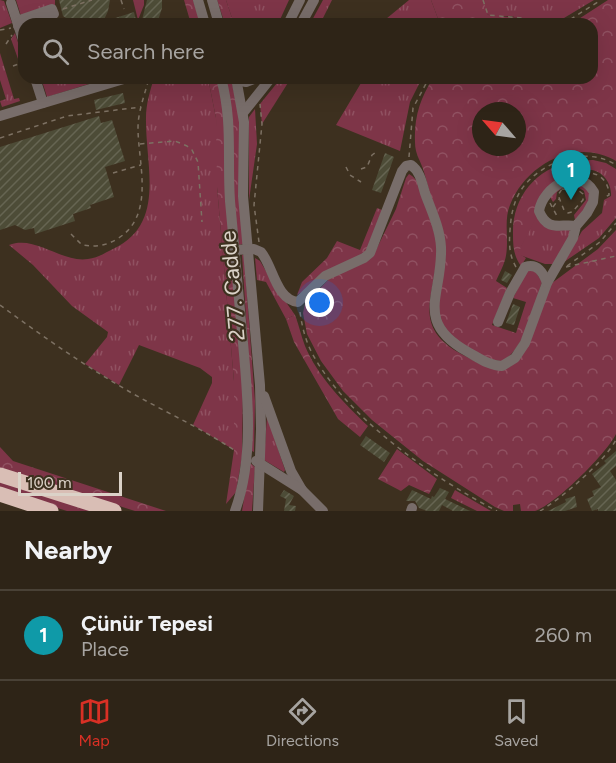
<!DOCTYPE html>
<html lang="en">
<head>
<meta charset="utf-8">
<style>
	body { margin:0; font-family:Figtree,sans-serif; background:#362c20; color:#f1f3f6 }
	.compass { position:absolute; left:472px; top:102px; width:54px; height:54px; border-radius:50%; background:#2e2417; box-shadow:0 6px 24px #0002; rotate:298deg }
	.scale { position:absolute; left:18px; bottom:15px; width:104px; box-sizing:border-box; padding-left:6px; border:3px solid #dbd2c8; border-top:0; font-size:16px; line-height:21px; white-space:nowrap; color:#dbd2c8; -webkit-text-stroke:4px #3d301f; paint-order:stroke }
	.you { position:absolute; left:320px; top:303px; width:21px; height:21px; margin:-15px; border:4px solid #fff; border-radius:50%; background:#1a73e8; box-shadow:0 0 0 9px #1a73e833 }
	.badge { display:grid; place-items:center; width:39px; height:39px; border-radius:50%; background:#d93025; color:#fff; font-size:20px; font-weight:700 }
	.pin { position:absolute; translate:-50% -50px; filter:drop-shadow(0 2px 3px #0008) }
	.pin::after { content:''; position:absolute; top:32px; width:21px; height:18px; background:inherit; clip-path:polygon(0 0,100% 0,50% 100%) }
	.list { margin:0; padding:0; list-style:none }
	h2 { display:flex; justify-content:space-between; align-items:center; height:78px; margin:0; padding:0 24px; font-size:26px }
	h2 small { font-size:20px; font-weight:400; color:#a7a4a1 }
	.list li { display:grid; grid-template-columns:39px 1fr auto; gap:18px; align-items:center; box-sizing:border-box; height:90px; padding:0 24px; border-top:2px solid #494136 }
	.list b { display:block; font-size:22px; white-space:nowrap }
	.list p { margin:0; font-size:20px; white-space:nowrap; color:#a7a4a1 }
	.list em { font-size:20px; font-style:normal; color:#a7a4a1 }
	.icon { flex:none; width:33px; height:33px; fill:none; stroke:currentColor; stroke-width:2; stroke-linecap:round; stroke-linejoin:round }
	.map { position:relative; flex:none; width:616px; height:511px; overflow:hidden }
	.search { position:absolute; background:#2e2417; box-shadow:0 6px 24px #0002; left:18px; right:18px; top:18px; height:66px; display:flex; align-items:center; gap:15px; box-sizing:border-box; padding:0 21px; border-radius:18px; color:#a7a4a1; font-size:22px }
	.sheet { height:168px; background:#2e2417 }
	nav { display:flex; justify-content:space-around; align-items:center; box-sizing:border-box; height:84px; border-top:2px solid #494136; background:#2e2417; font-size:16px; color:#a7a4a1 }
	nav a { display:grid; justify-items:center; gap:3px }
	nav .on { color:#d93025 }
	.map>svg:first-child { display:block }
	.grass { fill:url(#grass-tufts) }
	.forest { fill:url(#forest-crowns); fill-rule:evenodd }
	.building { fill:url(#building-hatch) }
	.lines { fill:none; stroke-linecap:round; stroke-linejoin:round }
	.path { stroke:#7d7163; stroke-width:1.5; stroke-dasharray:4.5 4.5; stroke-linecap:butt }
	.minor { stroke:#786d6a; stroke-width:10 }
	.highway { stroke:#d9beb5; stroke-width:15 }
	.labels { text-anchor:middle; stroke-width:4.5; stroke-linejoin:round; paint-order:stroke }
	.street-label { font-size:22px; fill:#dbd2c8; stroke:#3d301f }
</style>
</head>
<body>
<div class="map">
<svg width="616" height="511" viewBox="0 0 616 511">
	<defs>
		<pattern id="grass-tufts" width="24" height="20" patternUnits="userSpaceOnUse" patternTransform="scale(1.5)"><rect width="24" height="20" fill="#7e3548"/><path d="M3 7l-1-3M5 7V3M7 7l1-3M15 17l-1-3M17 17v-4M19 17l1-3" fill="none" stroke="#905161"/></pattern>
		<pattern id="forest-crowns" width="20" height="18" patternUnits="userSpaceOnUse" patternTransform="scale(1.5)"><rect width="20" height="18" fill="#7e3548"/><path d="M2 6a3 3 0 1 1 6 0M12 15a3 3 0 1 1 6 0" fill="none" stroke="#905161"/></pattern>
		<pattern id="building-hatch" width="6" height="6" patternUnits="userSpaceOnUse" patternTransform="scale(1.5)"><rect width="6" height="6" fill="#4d4c37"/><path d="M-1 1l2-2M0 6l6-6M5 7l2-2" fill="none" stroke="#666552"/></pattern>
	</defs>
	<rect width="100%" height="100%" fill="#3d301f"/>
	<g class="grass">
		<polygon points="0,0 4,1 12,23 0,28"/>
		<polygon points="16,0 55,0 55,5 21,16"/>
		<polygon points="133,0 144,0 144,5 138,20"/>
		<polygon points="226,0 289,0 278,24 234,24"/>
		<polygon points="323,0 332,0 320,24 310,24"/>
		<polygon points="409,0 431,0 440,24 392,24 387,21 386,19"/>
		<polygon points="483,0 594,0 554,24 539,24 511,16 490,16 486,13"/>
		<polygon points="15,33 24,62 24,76 11,39"/>
		<polygon points="0,53 14,99 19,98 20,101 2,107 0,101 6,99 0,80"/>
		<polygon points="41,78 108,78 47,97"/>
		<path d="M 154,78 L 208,78 L 216,118 L 218,135 L 217,187 L 234,381 L 234,450 L 193,425 L 212,383 L 212,377 L 200,368 L 139,345 L 119,385 L 85,364 L 107,337 L 108,332 L 72,306 L 33,265 L 9,245 C 36,235 61,263 88,259 C 97,258 105,253 113,249 C 167,224 145,165 146,118 C 146,104 150,91 154,78 Z"/>
		<polygon points="281,78 291,78 262,124 260,104"/>
		<polygon points="364,78 422,78 410,102 400,151 336,125"/>
		<polygon points="255,109 257,144 249,200 249,117"/>
		<path d="M 593,160 L 606,163 L 616,169 L 616,218 L 599,238 L 564,262 L 582,231 L 602,213 L 604,200 L 611,196 C 612,185 604,172 592,170 C 586,169 578,171 572,172 L 571,161 Z"/>
		<polygon points="536,217 568,229 572,233 554,264 545,264 517,254"/>
		<polygon points="255,258 260,261 276,288 295,315 286,319 266,282 257,280"/>
		<polygon points="267,416 285,470 284,472 264,460"/>
		<polygon points="455,490 491,511 477,511 451,498"/>
	</g>
	<g class="forest">
		<polygon points="184,0 193,0 201,24 191,24"/>
		<polygon points="217,0 226,0 234,24 225,24"/>
		<polygon points="431,0 483,0 488,15 522,18 539,24 440,24"/>
		<path d="M 608,0 L 616,0 L 616,161 C 576,137 526,164 510,205 C 503,222 510,242 505,260 C 503,267 499,274 496,281 L 507,288 L 492,325 L 516,333 L 526,302 L 513,298 L 527,271 L 535,271 L 542,282 C 533,308 527,345 503,361 C 486,362 451,339 442,325 C 431,304 446,278 443,257 C 439,229 432,199 424,172 C 421,161 415,155 415,142 C 414,117 420,99 433,78 L 592,78 L 592,24 L 571,24 ZM 481,111 L 517,111 L 517,147 L 481,147 Z"/>
		<polygon points="208,78 217,78 223,101 243,383 242,457 236,492 226,504 234,450 234,381 217,187 216,118"/>
		<polygon points="225,78 231,78 239,115 243,244 239,245 234,204"/>
		<path d="M 571,161 L 572,172 L 555,182 L 518,253 L 526,258 L 521,266 C 514,256 513,248 513,235 C 512,197 535,170 571,161 Z"/>
		<path d="M 409,174 C 419,179 421,191 424,201 C 428,214 434,228 436,241 C 442,289 404,324 463,355 C 484,366 487,369 510,367 L 552,283 L 598,249 L 616,230 L 616,434 C 607,453 555,505 535,511 C 531,511 525,511 521,511 L 520,504 L 513,505 L 513,511 L 504,511 L 495,507 L 423,461 L 372,420 L 343,391 L 321,361 L 307,334 L 303,313 L 305,304 L 328,280 L 375,252 L 396,209 L 406,178 Z"/>
		<polygon points="574,182 586,187 591,194 584,214 577,221 575,220 574,215 586,200 584,191 579,188 564,187 557,192 556,199 553,202 550,197 559,186"/>
		<polygon points="377,208 382,210 366,252 297,295 302,282 327,258 337,241 360,250"/>
		<polygon points="242,255 244,255 255,401 254,452 252,451 249,365"/>
		<path d="M 295,315 C 299,325 301,336 305,346 C 318,377 344,403 368,426 L 360,437 L 338,419 L 294,342 L 286,319 Z"/>
		<polygon points="0,447 13,461 166,511 135,511 0,468"/>
		<polygon points="397,449 437,479 429,494 409,485 401,491 378,479"/>
		<polygon points="250,463 255,467 252,511 242,511"/>
		<polygon points="0,481 95,511 67,511 0,490"/>
	</g>
	<g class="building">
		<polygon points="59,0 110,0 108,11 103,22 134,12 137,24 75,24 63,16"/>
		<polygon points="147,0 162,0 162,8 157,24 141,24"/>
		<polygon points="123,93 125,103 96,110 94,100"/>
		<polygon points="99,116 101,123 112,120 125,161 105,167 114,197 90,205 91,208 73,214 75,221 35,234 34,228 25,230 15,225 0,230 0,147"/>
		<polygon points="385,153 394,157 381,193 372,190"/>
		<polygon points="505,271 512,275 507,283 501,280"/>
		<polygon points="513,304 520,307 514,325 506,323"/>
		<polygon points="366,436 390,453 384,462 360,445"/>
		<polygon points="616,451 616,466 610,471 616,480 616,511 598,511 598,509 592,511 587,499 594,496 592,491 601,487 592,474 606,463 604,461"/>
		<polygon points="440,488 449,492 445,499 470,511 453,511 442,505 439,511 427,511 419,508 415,501 406,501 412,490 431,499 432,496 434,497"/>
		<polygon points="284,490 294,496 289,505 296,506 295,511 284,511 286,499 280,496"/>
		<polygon points="575,496 577,507 565,511 548,511 566,502 565,499"/>
	</g>
	<g class="lines">
		<g class="path">
			<polyline points="121,0 124,9"/>
			<polyline points="483,0 488,15 522,18 539,24"/>
			<polyline points="63,9 92,0"/>
			<polyline points="563,24 601,0"/>
			<polyline points="0,30 11,28"/>
			<polyline points="6,44 12,35"/>
			<polyline points="13,66 24,62"/>
			<polyline points="0,138 67,116 141,107"/>
			<polyline points="140,144 175,141 187,146 192,150 198,162 202,222"/>
			<polyline points="409,157 413,108 429,78"/>
			<polyline points="346,167 350,175 361,182"/>
			<polyline points="361,169 367,167 372,155 375,153"/>
			<polyline points="113,173 141,165"/>
			<path d="M 584,173 C 598,171 609,181 609,195 L 603,198"/>
			<polygon points="562,189 578,190 583,194 583,200 572,212 568,213 564,210 558,195"/>
			<polyline points="550,203 558,218"/>
			<polyline points="553,207 559,199"/>
			<path d="M 71,234 L 82,245 C 95,247 106,246 117,239 C 156,216 138,163 138,128 C 138,111 145,94 149,78"/>
			<polyline points="259,242 254,205 262,124 260,104"/>
			<polyline points="567,266 600,242 616,223"/>
			<path d="M 516,267 C 509,255 509,244 510,230 C 511,216 513,203 521,190 C 540,162 586,145 616,165"/>
			<polyline points="566,267 616,256"/>
			<path d="M 0,305 C 42,336 85,366 130,392 C 165,412 201,428 234,450"/>
			<path d="M 300,312 C 302,326 305,339 311,351 C 344,416 433,478 497,511"/>
			<path d="M 540,511 C 562,498 603,463 616,440"/>
		</g>
		<g class="minor">
			<polyline points="198,0 205,24"/>
			<polyline points="212,0 219,24"/>
			<polyline points="11,3 24,43"/>
			<polyline points="17,21 52,9 54,14 18,26"/>
			<polyline points="288,24 300,0"/>
			<polyline points="301,24 314,0"/>
			<polyline points="35,78 43,103"/>
			<path d="M 221,78 C 233,122 227,157 230,201 C 234,248 239,295 243,343 C 248,397 254,459 235,511"/>
			<polyline points="236,78 244,122 243,196 260,385 261,429 258,511"/>
			<polyline points="236,80 246,82 256,78"/>
			<polyline points="243,113 271,78"/>
			<polyline points="0,116 127,78"/>
			<path d="M 235,250 L 254,249 L 261,252 C 273,266 276,300 298,302 L 325,276 L 364,258 L 370,253 L 402,171 L 406,166 L 411,165 C 420,171 422,183 425,193 C 431,210 440,228 441,247 C 443,295 413,321 468,352 C 479,358 490,366 502,366 L 515,358 L 525,343 L 547,283 L 573,238 L 576,226 L 587,213 L 593,202 L 594,192 C 578,165 543,187 539,211 C 548,233 561,223 576,226"/>
			<path d="M 498,322 L 510,293 L 525,267 C 537,263 543,272 547,283"/>
			<polyline points="264,396 291,471 302,490"/>
			<polyline points="256,461 302,490 323,511"/>
			<polyline points="411,511 412,508"/>
		</g>
		<g class="highway">
			<polyline points="0,475 114,511"/>
			<polyline points="0,494 51,511"/>
		</g>
	</g>
	<g class="labels">
		<g class="street-label">
			<text transform="translate(232 286) rotate(-95)" y="8">277. Cadde</text>
		</g>
	</g>
</svg>
<svg class="compass" viewBox="-18 -18 36 36"><path d="M0-13l5 13h-10z" fill="#e53935"/><path d="M0 13l5-13h-10z" fill="#a7a4a1"/></svg>
<div class="scale">100 m</div>
<div class="you"></div>
<div class="pin badge" style="left:571px;top:200px;background:#0f9aa8">1</div>
<div class="search"><svg class="icon" aria-label="search" viewBox="0 0 24 24"><circle cx="10" cy="10" r="6"/><path d="M15 15l6 6"/></svg>Search here</div>
</div>
<section class="sheet">
<h2>Nearby<small></small></h2>
<ul class="list">
<li><span class="badge" style="background:#0f9aa8">1</span><div><b>Çünür Tepesi</b><p>Place</p></div><em>260 m</em></li>
</ul>
</section>
<nav>
<a class="on"><svg class="icon" aria-label="map" viewBox="0 0 24 24"><path d="M3 6l6-2 6 2 6-2v14l-6 2-6-2-6 2zM9 4v14M15 6v14"/></svg>Map</a>
<a><svg class="icon" aria-label="directions" viewBox="0 0 24 24"><path d="M12 3l9 9-9 9-9-9zM9 14v-3h6M13 9l2 2-2 2"/></svg>Directions</a>
<a><svg class="icon" aria-label="saved" viewBox="0 0 24 24"><path d="M7 4h10v16l-5-4-5 4z"/></svg>Saved</a>
</nav>
</body>
</html>
